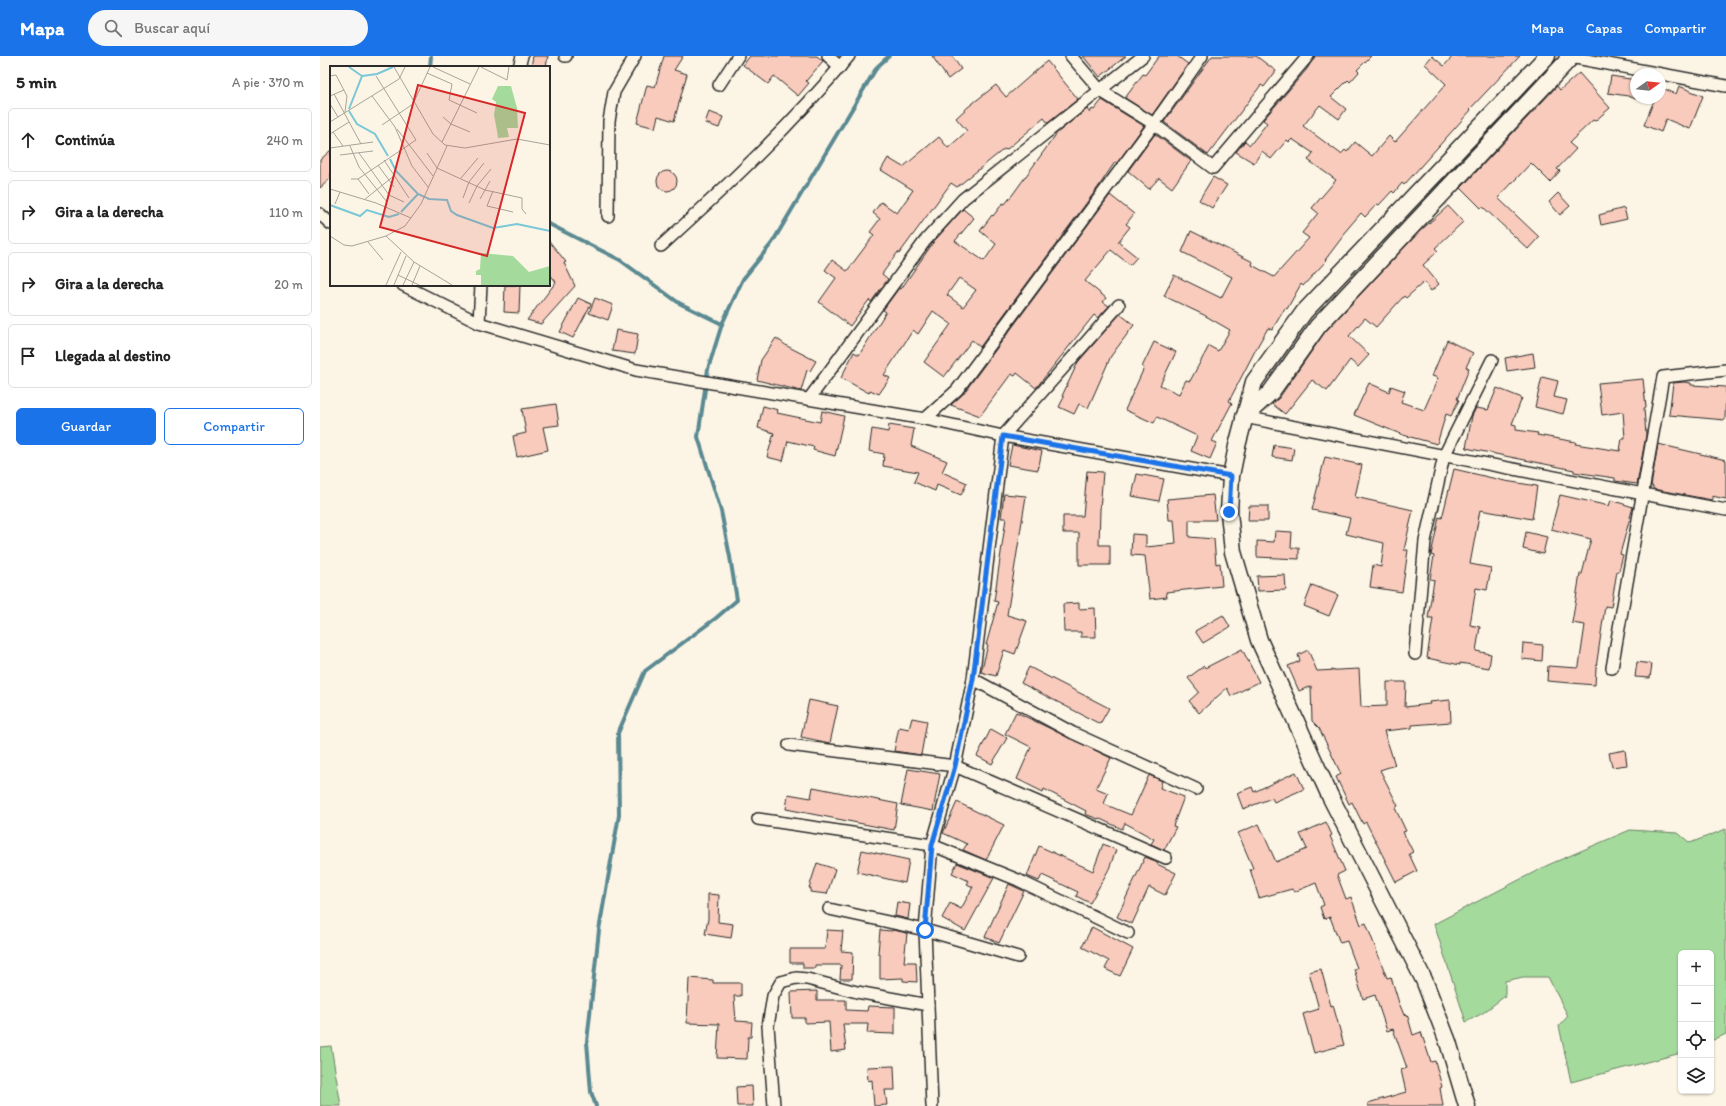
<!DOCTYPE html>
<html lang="es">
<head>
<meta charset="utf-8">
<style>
	body { margin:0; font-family:Itim,sans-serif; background:#f6f6f6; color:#222 }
	.controls { position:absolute; right:12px; bottom:12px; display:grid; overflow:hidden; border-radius:6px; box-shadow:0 1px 3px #0004 }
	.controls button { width:36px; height:36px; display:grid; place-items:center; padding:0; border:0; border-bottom:1px solid #e0e0e0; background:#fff; color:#222; font:20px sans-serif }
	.compass { position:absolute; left:1310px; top:12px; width:36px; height:36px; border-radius:50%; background:#fff; box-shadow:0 1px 3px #0004; rotate:75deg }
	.stop { position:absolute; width:12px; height:12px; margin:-9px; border:3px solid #1a73e8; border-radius:50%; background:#fff }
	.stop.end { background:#1a73e8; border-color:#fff; box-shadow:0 1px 4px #0008 }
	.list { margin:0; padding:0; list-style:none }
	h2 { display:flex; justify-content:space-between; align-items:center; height:52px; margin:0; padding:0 16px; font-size:17px }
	h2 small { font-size:13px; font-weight:400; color:#767676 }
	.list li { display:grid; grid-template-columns:26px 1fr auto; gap:12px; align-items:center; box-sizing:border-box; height:64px; margin:0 8px 8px; padding:0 8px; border:1px solid #e0e0e0; border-radius:6px }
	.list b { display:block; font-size:15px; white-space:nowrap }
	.list em { font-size:13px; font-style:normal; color:#767676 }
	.actions { display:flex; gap:8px; padding:12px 16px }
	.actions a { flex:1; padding:9px 0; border:1px solid #1a73e8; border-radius:6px; text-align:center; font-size:14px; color:#1a73e8 }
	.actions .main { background:#1a73e8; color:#fff }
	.icon { flex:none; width:22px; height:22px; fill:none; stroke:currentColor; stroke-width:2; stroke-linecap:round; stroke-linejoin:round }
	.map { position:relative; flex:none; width:1406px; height:1050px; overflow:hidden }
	header { display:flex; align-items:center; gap:24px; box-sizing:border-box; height:56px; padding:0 20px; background:#1a73e8; color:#fff }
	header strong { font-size:19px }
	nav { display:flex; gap:22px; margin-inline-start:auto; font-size:14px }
	.search { width:280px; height:36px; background:#f6f6f6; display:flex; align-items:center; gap:10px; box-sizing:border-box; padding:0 14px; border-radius:22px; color:#767676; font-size:15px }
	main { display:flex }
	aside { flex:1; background:#fff }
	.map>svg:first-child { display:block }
	.green { fill:#a5da9d; stroke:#688264 }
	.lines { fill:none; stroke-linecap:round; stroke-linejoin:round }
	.stream { stroke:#5a8992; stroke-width:4 }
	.building { fill:#f9cbbc; stroke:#2b2b2b; fill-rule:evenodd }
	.street-casing { stroke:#2b2b2b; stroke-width:14 }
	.secondary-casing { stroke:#2b2b2b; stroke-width:19 }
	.street { stroke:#fcf5e5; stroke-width:11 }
	.secondary { stroke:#fcf5e5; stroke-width:16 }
	.route { stroke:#1a73e8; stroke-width:5 }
	.inset-river { fill:none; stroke:#79c7d7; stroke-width:2 }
	.inset-road { fill:none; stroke:#a8a49b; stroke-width:1 }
	.view { fill:#d62828; fill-opacity:0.15; stroke:#d62828; stroke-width:2 }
	.inset-edge { fill:none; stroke:#2b2b2b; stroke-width:2 }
</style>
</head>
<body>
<header>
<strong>Mapa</strong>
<div class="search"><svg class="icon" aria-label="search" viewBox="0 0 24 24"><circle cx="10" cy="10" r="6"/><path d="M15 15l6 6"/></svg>Buscar aquí</div>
<nav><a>Mapa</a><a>Capas</a><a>Compartir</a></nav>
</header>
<main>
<aside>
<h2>5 min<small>A pie · 370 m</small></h2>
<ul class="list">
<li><svg class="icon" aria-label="ahead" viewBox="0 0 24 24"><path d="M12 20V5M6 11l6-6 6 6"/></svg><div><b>Continúa</b></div><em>240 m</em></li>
<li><svg class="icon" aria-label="right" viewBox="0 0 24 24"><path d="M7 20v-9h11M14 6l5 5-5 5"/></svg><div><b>Gira a la derecha</b></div><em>110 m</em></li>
<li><svg class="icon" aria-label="right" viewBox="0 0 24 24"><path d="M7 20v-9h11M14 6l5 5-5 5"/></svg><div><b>Gira a la derecha</b></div><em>20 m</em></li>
<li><svg class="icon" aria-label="arrive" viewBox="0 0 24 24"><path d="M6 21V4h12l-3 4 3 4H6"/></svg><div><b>Llegada al destino</b></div></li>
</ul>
<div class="actions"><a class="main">Guardar</a><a>Compartir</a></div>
</aside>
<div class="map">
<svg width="1406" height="1050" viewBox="0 0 1406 1050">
	<rect width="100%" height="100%" fill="#fcf5e5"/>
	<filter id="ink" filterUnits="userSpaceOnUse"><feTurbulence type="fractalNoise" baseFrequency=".025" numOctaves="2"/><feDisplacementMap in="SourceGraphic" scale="8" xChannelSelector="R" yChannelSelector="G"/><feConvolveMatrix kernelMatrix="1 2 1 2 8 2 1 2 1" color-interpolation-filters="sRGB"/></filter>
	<g filter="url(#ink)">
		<g class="green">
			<polygon points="1406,773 1406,978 1391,985 1391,897 1361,897 1361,997 1251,1026 1239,970 1248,960 1228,921 1203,921 1185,925 1185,940 1163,957 1146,966 1114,868 1228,809 1310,774 1358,777 1370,787"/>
			<polygon points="11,990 21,1050 0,1050 0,991"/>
		</g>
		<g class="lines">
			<g class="stream">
				<polyline points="110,11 111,0"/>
				<polyline points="229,168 300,204 359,247 402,268"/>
				<polyline points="276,1050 271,1036 267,986 279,874 299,759 298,677 325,615 396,562 417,544 410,501 401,455 378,381 388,313 402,268 423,223 452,187 557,11 569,0"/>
			</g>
		</g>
		<g class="building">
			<polygon points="213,0 228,0 226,11 211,11"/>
			<polygon points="344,0 363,0 354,14 367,18 354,65 338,60 335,72 317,67 327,29 335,31"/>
			<polygon points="430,0 497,0 503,5 486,25 489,27 478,40 454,20 448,28 423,9"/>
			<polygon points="612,0 632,0 641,13 628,23"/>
			<polygon points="763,0 806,0 780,21"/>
			<polygon points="839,0 857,0 868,8 832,59 805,42 823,18 825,19"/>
			<polygon points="892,0 936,0 956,15 944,31 941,29 888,99 844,66"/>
			<polygon points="995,0 1051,0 1037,14 1039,16 1030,26 1028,24 1011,41 1026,53 1019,63 1000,49 983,70 1021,98 1025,94 1027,96 1035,86 1052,100 1069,80 1075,86 1126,28 1105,8 1112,0 1124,10 1133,0 1200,0 1150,53 1151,54 1084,129 1082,127 1074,137 1072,135 1059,149 1057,148 1045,161 1041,157 1023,178 1024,179 1005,204 1006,205 983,230 981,228 967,253 965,252 952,274 948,272 937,291 909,345 912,347 892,385 897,387 890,403 871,395 877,380 837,361 834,367 805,354 824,312 822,311 834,286 856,296 840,329 859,338 866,324 870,325 889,290 898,295 910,274 884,259 844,240 854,219 901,242 912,221 862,196 871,175 933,206 932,209 954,221 989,182 982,177 998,157 992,152 1016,124 988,104 993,97 972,83 969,86 967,84 951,103 942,95 934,107 916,96 925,85 930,89 947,67 943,64 987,13"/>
			<polygon points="727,5 758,43 728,67 724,62 686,94 684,93 637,131 631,127 579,198 578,196 562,218 568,223 551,246 549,244 530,270 499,246 516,222 505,214 512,204 527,215 554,179 550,176 560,163 553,157 561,146 577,157 593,134 561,114 568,102 583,111 619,81 628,92 647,75 636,62 648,51 676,29 686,41"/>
			<polygon points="1259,17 1290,52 1275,65 1273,64 1249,87 1256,93 1237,113 1240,115 1230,126 1211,107 1178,142 1219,181 1208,193 1163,151 1161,152 1141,132 1237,30 1240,34"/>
			<polygon points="1291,20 1316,24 1316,43 1308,40 1288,37"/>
			<polygon points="1359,30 1383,40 1370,73 1346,63 1341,76 1324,69 1335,42 1340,42 1340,31 1356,38"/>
			<path d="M 782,44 L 824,70 L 797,107 L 795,106 L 779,130 L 660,291 L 652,284 L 624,321 L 604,306 L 631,268 L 613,255 L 598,278 L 593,274 L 564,319 L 570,322 L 559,338 L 550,334 L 549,337 L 521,322 L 534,296 L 539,299 L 566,256 L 563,254 L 579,232 L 581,233 L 615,184 L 643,153 L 654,162 L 635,185 L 664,205 L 676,188 L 660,175 L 672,159 L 673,160 L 683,147 L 685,148 L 693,138 L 737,77 L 767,53 L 770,57 L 772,53 L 774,54 ZM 639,222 L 656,234 L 643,251 L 627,239 Z"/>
			<polygon points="389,56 403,61 399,72 385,67"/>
			<polygon points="835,78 871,105 852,132 839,122 829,133 808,115"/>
			<polygon points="11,94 11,122 0,132 0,104"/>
			<circle cx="347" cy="125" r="10"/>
			<polygon points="893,121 907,129 892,152 879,144"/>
			<polygon points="1238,137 1250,150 1240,159 1229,146"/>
			<polygon points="790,139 814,158 806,168 810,171 798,186 817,201 810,209 791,194 765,225 786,242 783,246 789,250 778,262 774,259 716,332 697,317 695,320 691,318 660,360 631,349 643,338"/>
			<polygon points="1128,150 1143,166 1115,192 1118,195 1103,209 1119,228 1111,235 1104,226 1086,242 1084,240 1056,271 1045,262 1029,280 1049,299 1038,311 1030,304 1007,335 992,324 965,358 952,348 959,342 1005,276 1099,176"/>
			<polygon points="1304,152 1307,163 1281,169 1279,159"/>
			<polygon points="229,185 246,206 244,207 255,230 221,268 207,264 236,226 229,217"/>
			<polygon points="185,229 200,229 199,257 184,256"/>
			<polygon points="258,242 271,248 253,282 240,276"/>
			<polygon points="275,242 293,249 288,264 269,257"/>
			<polygon points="800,258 814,269 791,300 768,352 759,348 754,358 739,351 744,341 742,340 758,306"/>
			<polygon points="296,274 318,278 315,298 292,295"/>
			<polygon points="456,282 467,290 496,305 490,315 487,314 481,335 437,324 441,304"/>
			<polygon points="1127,284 1153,297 1146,311 1149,313 1137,343 1139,344 1131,360 1126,358 1117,388 1083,379 1034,359 1049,327 1069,336 1071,330 1085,335 1081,346 1104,354 1118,322 1112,320"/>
			<polygon points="1213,297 1215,311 1187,315 1185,302"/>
			<polygon points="1222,321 1238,325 1234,341 1247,344 1243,358 1215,351"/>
			<polygon points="1323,323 1326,351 1324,352 1326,379 1317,428 1295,425 1295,422 1254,416 1254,414 1146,392 1152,360 1156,352 1168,354 1177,332 1202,342 1192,368 1196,369 1196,374 1218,377 1217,379 1256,386 1255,388 1300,395 1302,382 1305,382 1303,356 1282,359 1278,327"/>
			<polygon points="1364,326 1371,327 1371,329 1406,331 1405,364 1349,359 1353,327"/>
			<polygon points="236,348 239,369 223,371 228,394 197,401 193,380 206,377 202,353"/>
			<polygon points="443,350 458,354 457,357 500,366 502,355 524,360 515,400 493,394 494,391 468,385 463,405 447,401 454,377 438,372"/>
			<polygon points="569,369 594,373 591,390 627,405 622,416 647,427 641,439 617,429 615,435 594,426 598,416 563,410 564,398 549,395 552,373 568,376"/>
			<polygon points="1338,388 1406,404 1406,443 1392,440 1392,444 1333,433 1333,430 1331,430"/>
			<polygon points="692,389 722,395 718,414 688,409"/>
			<polygon points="954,389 974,392 972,404 952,401"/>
			<polygon points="1005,401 1042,409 1035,441 1093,454 1084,494 1088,494 1082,536 1050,531 1053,509 1061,511 1064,487 1026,478 1030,462 992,454"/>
			<polygon points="1134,413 1185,425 1217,430 1212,463 1160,454 1150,508 1171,512 1167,534 1156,532 1150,569 1160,571 1156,595 1171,598 1169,612 1140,607 1140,609 1107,602 1113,562 1108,562 1114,524 1110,523 1114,500 1111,499 1119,461 1122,462"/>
			<polygon points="767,415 783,416 780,454 779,489 790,489 790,509 759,509 759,477 743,477 743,460 763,460"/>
			<polygon points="817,418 844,423 839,445 812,440"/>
			<polygon points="684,438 706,440 687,559 707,565 695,598 684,594 676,620 661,616 668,589 666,589 678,546 674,545 686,462 681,462"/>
			<polygon points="893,439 896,464 869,464 869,481 894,483 896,508 900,507 902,530 846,536 847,541 830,543 825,500 811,499 812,478 826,479 826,491 856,488 854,464 849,464 847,443"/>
			<polygon points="1240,439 1289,450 1291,444 1313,451 1300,498 1303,499 1299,515 1297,515 1291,551 1285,550 1276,612 1275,629 1227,625 1228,610 1258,612 1259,610 1265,569 1252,567 1260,518 1262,518 1271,483 1231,473"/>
			<polygon points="929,450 948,450 948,465 928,465"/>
			<polygon points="955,475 972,476 971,492 979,492 979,503 937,501 937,485 954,486"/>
			<polygon points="1206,476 1227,481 1223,498 1203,493"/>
			<polygon points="965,519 966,534 938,535 937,520"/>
			<polygon points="992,529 1018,539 1009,560 984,550"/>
			<polygon points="759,547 759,553 775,552 776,581 761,581 761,576 744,576 743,548"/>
			<polygon points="903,559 910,571 883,587 875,575"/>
			<polygon points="1203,587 1223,589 1222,605 1202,603"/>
			<polygon points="922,593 939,626 911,640 907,632 879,657 869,645 879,636 868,622 884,610 885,612"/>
			<polygon points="988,594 997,615 1039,613 1041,651 1067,650 1067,626 1086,626 1085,651 1110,648 1109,646 1130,644 1131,666 1092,669 1092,672 1064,675 1075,709 1060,714 1078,750 1075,752 1086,775 1083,776 1093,796 1089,798 1097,815 1076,826 1046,766 1043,768 1032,746 1029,748 1016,721 1021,718 999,672 992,665 991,630 979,635 968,610 980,605 978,599"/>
			<polygon points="1317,606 1332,608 1330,622 1315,621"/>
			<polygon points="709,611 789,652 780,668 701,627"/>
			<polygon points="489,644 518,650 510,687 481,681"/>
			<polygon points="696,656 791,702 776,732 788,737 784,748 811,759 829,719 842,725 840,732 864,741 853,770 856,771 844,794 831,788 834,783 805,767 802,773 778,762 778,763 765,758 766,755 724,733 723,736 697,723 711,691 685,678"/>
			<polygon points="592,662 607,665 601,699 574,695 579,671 589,673"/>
			<polygon points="671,673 687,682 672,708 657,700"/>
			<polygon points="1305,694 1307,709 1292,711 1289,697"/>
			<polygon points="588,713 620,718 613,755 581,749"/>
			<polygon points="976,716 984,733 954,746 952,742 923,753 917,737 932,731 934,736"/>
			<polygon points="493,731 578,748 574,774 466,753 468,738 491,742"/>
			<polygon points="637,746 684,769 666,804 643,794 647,788 623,777"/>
			<polygon points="1006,766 1012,779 1010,780 1025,815 1017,819 1026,843 1031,841 1041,869 1046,867 1067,922 1071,921 1079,947 1084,959 1087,958 1093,979 1101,976 1111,1006 1115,1005 1122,1031 1120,1032 1123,1050 1048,1050 1048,1047 1086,1036 1081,1014 1087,1012 1073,973 1067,975 1055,939 1043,943 1034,913 1037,912 1027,885 1020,887 1010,861 1004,863 1000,851 1004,849 996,827 974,836 972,833 939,842 930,813 933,812 918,777 939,768 956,806 987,793 980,778"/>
			<polygon points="783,788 796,794 789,813 770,847 756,840 758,836 722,819 719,825 707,820 719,790 773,815"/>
			<polygon points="542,794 589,804 585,827 537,816"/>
			<polygon points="825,801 838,806 837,808 856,817 845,839 829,831 812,868 797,861"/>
			<polygon points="497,807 515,813 507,838 490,836 491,832 489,832"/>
			<polygon points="637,807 674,822 645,875 622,862 630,847 641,853 653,831 647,828 649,825 632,817"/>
			<polygon points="689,828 704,835 679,887 665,881"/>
			<polygon points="388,838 399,839 398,866 413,868 411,882 385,878 388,863"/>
			<polygon points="577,846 590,848 588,863 575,860"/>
			<polygon points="772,871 813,893 800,920 785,913 789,905 762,891"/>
			<polygon points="507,874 523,875 521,895 533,896 532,923 520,923 521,909 495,909 495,912 483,912 483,907 470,907 470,893 505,893"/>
			<polygon points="560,874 572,875 573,874 587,877 584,906 596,906 597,926 583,925 583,922 560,923 560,897 558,897"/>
			<polygon points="1001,913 1011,950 1013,949 1024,989 994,997 983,958 999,953 989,916"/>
			<polygon points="369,922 393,924 393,927 421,927 421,940 414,940 416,965 432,966 431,981 428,981 427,1003 397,1002 399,968 367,967"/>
			<polygon points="497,935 497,944 526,944 526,954 547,955 548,950 575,951 575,978 547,977 548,968 523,968 526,994 511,996 509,966 485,967 485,962 472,962 471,936"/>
			<polygon points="574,1010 575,1034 565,1034 567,1049 554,1050 552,1024 548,1025 547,1011"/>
			<polygon points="432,1030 433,1050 417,1050 416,1031"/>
		</g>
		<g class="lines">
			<defs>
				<g id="street">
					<polyline points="245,0 246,0"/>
					<polyline points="508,0 520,11"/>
					<polyline points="751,0 781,35 834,68 893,112 988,0"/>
					<polyline points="1245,0 1406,30"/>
					<polyline points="199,11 202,0"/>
					<polyline points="399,29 418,0"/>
					<polyline points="0,158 11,168"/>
					<polyline points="288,160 289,65 294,36 315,0"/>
					<path d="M 341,190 C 407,130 472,69 529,0"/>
					<polyline points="83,229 159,267 316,314 605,363 683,380 911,420"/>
					<polyline points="159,267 161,229"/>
					<polyline points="489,343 605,185 643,143 823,0"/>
					<polyline points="924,361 1406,454"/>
					<polyline points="605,363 637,334 834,68 882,0"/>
					<polyline points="1095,598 1105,485 1124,400 1172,304"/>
					<polyline points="1292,612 1343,321 1406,314"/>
					<polyline points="653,623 753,677 876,733"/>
					<polyline points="469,689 635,710 846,802"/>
					<polyline points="438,763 612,789 698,824 808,877"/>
					<polyline points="509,853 605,874 698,901"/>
					<polyline points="454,1050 448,970 453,940 461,926 476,922 487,923 537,936 608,949"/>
					<polyline points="612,1050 605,874 612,789 635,710 653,623 683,380 799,249"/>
				</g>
				<g id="secondary">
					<polyline points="924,361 951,336 998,270 1252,0"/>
					<polyline points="1147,1050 1128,986 1104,924 1010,740 939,584 913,496 909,456 911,420 917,390 934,326 984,256 1227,0"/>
				</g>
			</defs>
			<use href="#street" class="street-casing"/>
			<use href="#secondary" class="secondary-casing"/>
			<use href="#street" class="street"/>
			<use href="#secondary" class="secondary"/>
		</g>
	</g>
	<g class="lines" filter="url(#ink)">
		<polyline class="route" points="605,874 612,789 635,710 653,623 683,380 911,420 909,456"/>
	</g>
	<g transform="translate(10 10)">
		<rect width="220" height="220" fill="#fcf5e5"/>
		<path d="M 168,20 L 181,20 L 187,42 L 188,62 L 177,62 L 179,71 L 168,72 L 167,65 L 164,49 L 166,36 L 162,33 ZM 151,187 L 183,190 L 199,206 L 220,200 L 220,219 L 151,219 L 151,209 L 146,209 L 146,205 L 150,203 Z" fill="#a5da9d"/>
		<path class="inset-river" d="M 32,10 L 47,8 L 63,1M 19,43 L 32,10 L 19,1M 19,45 L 27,58 L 45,68 L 58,90M 60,93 L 66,105 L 88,128 L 99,133 L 117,134 L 121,145 L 127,149 L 163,162 L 187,158 L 220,165M 0,139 L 30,150 L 37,144 L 59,151 L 69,148M 71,146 L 88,128"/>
		<path class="inset-road" d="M 64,1 L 103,68 L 115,79 L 135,82 L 187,73 L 220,79M 103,1 L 140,18M 151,1 L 177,14 L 179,1M 97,7 L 122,18 L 119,34 L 147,47M 0,10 L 6,9 L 17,30 L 15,46M 4,28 L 31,78M 0,30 L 14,24M 42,30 L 65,61 L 82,100 L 98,121M 0,38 L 8,51M 113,51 L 121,58 L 140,66M 0,56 L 69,13 L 75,1M 52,59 L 83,38 L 100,1M 67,63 L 103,110M 3,66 L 13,80M 0,68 L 19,56M 112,76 L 149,1M 20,80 L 29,101 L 57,136M 0,82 L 43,76M 29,87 L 59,129 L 74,136M 97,87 L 107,102 L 155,124 L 192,132 L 192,143 L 196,148M 10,89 L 43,85M 54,94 L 79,132M 48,99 L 64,121M 131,112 L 148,92M 21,113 L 28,113 L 86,74 L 46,10M 28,113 L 39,128M 0,123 L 46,137 L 81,152M 163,125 L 157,140 L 183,146M 133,132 L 139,116 L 154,97M 150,133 L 160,115M 34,134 L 65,109M 139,137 L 147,120 L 161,103M 5,138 L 10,126M 0,170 L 14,179 L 22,180 L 56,170 L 75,160 L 91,138 L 117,80M 56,170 L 84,196 L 122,219M 38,176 L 53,194M 68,209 L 89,219M 56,219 L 71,186M 64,219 L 76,190M 73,219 L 84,196M 82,219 L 90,200"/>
		<path class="view" d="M 88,19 L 195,47 L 157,190 L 50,161 Z"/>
		<rect width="220" height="220" class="inset-edge"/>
	</g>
</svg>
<div class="controls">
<button>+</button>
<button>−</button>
<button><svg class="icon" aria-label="locate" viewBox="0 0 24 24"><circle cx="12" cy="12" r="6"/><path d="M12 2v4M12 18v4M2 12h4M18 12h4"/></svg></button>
<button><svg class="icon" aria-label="layers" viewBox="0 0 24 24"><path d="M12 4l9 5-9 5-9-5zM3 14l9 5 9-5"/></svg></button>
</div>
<svg class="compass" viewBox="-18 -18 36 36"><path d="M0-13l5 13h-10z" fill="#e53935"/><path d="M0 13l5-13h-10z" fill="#767676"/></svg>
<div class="stop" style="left:605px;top:874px"></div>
<div class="stop end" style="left:909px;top:456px"></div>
</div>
</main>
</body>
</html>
